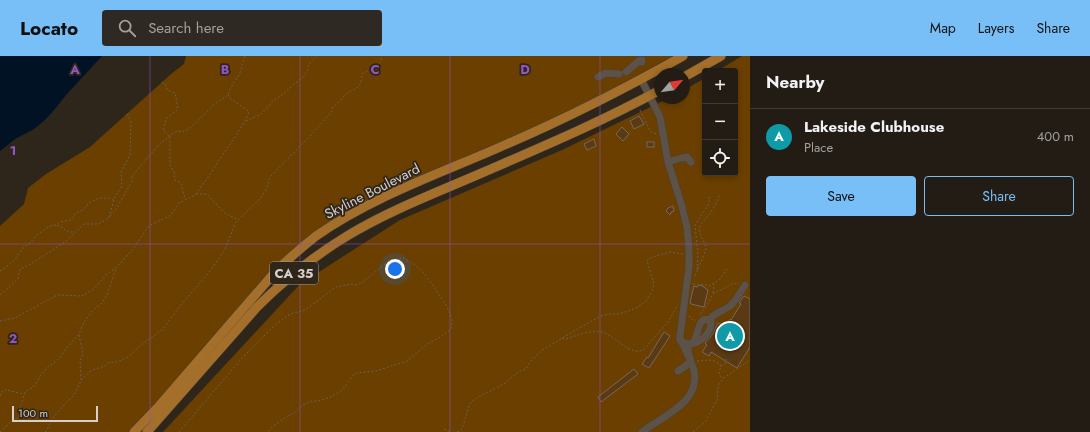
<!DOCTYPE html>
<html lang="en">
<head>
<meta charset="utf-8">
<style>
	body { margin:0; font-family:Jost,sans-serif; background:#2e2922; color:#f1f3f6 }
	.controls { position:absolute; right:12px; top:12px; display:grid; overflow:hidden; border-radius:4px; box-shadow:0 2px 6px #0003 }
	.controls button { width:36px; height:36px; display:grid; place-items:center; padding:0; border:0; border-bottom:1px solid #3f3a34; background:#221c14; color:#f1f3f6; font:20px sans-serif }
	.compass { position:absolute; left:654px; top:12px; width:36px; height:36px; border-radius:50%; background:#221c14; box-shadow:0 2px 6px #0003; rotate:61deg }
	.scale { position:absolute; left:12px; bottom:10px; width:86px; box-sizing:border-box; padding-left:4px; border:2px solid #d7d0ca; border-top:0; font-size:11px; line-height:14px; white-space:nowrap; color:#d7d0ca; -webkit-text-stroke:3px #2e251b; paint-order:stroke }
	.you { position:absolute; left:395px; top:213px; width:14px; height:14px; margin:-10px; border:3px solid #fff; border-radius:50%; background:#1a73e8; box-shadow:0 0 0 6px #1a73e833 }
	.badge { display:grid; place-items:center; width:26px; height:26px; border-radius:50%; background:#78bff7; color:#fff; font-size:13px; font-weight:700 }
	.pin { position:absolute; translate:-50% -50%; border:2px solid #fff; box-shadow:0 1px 4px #0006 }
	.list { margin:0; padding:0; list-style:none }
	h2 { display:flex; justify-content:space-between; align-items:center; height:52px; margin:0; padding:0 16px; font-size:17px }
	h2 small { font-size:13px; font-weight:400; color:#a2a1a0 }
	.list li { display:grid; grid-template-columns:26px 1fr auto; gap:12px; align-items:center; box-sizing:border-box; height:56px; padding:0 16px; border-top:1px solid #3f3a34 }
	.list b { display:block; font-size:15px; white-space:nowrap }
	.list p { margin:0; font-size:13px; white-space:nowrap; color:#a2a1a0 }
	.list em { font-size:13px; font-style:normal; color:#a2a1a0 }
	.actions { display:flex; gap:8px; padding:12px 16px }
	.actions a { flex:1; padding:9px 0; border:1px solid #78bff7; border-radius:4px; text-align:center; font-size:14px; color:#78bff7 }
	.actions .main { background:#78bff7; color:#111 }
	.icon { flex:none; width:22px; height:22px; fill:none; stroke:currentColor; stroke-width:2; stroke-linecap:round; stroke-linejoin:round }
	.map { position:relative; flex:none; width:750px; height:376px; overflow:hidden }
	header { display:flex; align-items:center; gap:24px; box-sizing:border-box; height:56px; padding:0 20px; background:#78bff7; color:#111 }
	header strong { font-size:19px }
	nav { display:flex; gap:22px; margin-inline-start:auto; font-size:14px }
	.search { width:280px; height:36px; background:#2e2922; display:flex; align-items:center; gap:10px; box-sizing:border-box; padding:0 14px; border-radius:4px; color:#a2a1a0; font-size:15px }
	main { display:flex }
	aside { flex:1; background:#221c14 }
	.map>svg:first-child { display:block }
	.green { fill:#6a3f00 }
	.water { fill:#001223 }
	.building { fill:#5a3a14; stroke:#75695e }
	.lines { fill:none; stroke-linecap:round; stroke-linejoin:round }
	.minor-casing { stroke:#484038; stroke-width:8 }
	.major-casing { stroke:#484038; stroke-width:10 }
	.path { stroke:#696158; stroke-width:1; stroke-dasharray:2 2; stroke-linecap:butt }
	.minor { stroke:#5d5247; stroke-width:7 }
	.major { stroke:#a36f2a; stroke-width:9 }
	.grid { fill:none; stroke:#9255c2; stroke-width:1; stroke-opacity:0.55 }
	.labels { text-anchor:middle; stroke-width:3.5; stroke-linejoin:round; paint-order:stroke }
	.shield { fill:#2e251b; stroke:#a49d96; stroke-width:1 }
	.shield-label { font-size:13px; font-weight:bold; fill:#d7d0ca }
	.street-label { font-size:14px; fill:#d7d0ca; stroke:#2e251b }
	.grid-label { font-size:13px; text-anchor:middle; font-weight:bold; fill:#9255c2; stroke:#2e251b; stroke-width:3.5; stroke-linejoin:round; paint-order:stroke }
</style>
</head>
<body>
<header>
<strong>Locato</strong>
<div class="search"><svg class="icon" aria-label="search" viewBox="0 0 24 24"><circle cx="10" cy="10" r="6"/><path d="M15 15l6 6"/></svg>Search here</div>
<nav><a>Map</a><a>Layers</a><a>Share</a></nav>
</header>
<main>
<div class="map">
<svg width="750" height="376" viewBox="0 0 750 376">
	<rect width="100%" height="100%" fill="#2e251b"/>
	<g class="green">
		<polygon points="186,0 673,0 607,36 538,70 396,136 305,189 134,376 0,376 0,170 24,148 28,132 46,118 90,91 171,18 184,8"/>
		<polygon points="742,0 750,0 750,376 163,376 300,228 400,164 562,94 669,42 684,42 684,34 705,22 705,117 735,117 735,15 717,15"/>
	</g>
	<polygon class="water" points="0,0 102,0 66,39 54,54 45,64 34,73 15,83 0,95"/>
	<g class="building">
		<polygon points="639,60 644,68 634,73 630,65"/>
		<polygon points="622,71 629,78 623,85 616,78"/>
		<polygon points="594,83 596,90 587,94 584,88"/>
		<rect x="647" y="86" width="7" height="5"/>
		<polygon points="673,150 674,155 671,156 670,159 666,155 668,152"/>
		<polygon points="700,229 704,231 706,233 708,234 704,251 691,248 690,246 694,230 697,231"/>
		<polygon points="744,240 750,243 750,291 737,312 711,296 709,300 702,296 707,289 705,287 712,279 718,267 723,269 724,267 726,268 730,263 731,264 741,248 739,247"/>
		<polygon points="664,276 670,280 649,312 642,308 647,301 648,302"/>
		<polygon points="634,313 638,318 601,346 598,341"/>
	</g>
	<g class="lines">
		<defs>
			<g id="minor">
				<polyline points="626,16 640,4 642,4 642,6"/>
				<polyline points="598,21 606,17 619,18"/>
				<path d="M 641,23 L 660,61 L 668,106 L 681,147 L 687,171 L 689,193 L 689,211 L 680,280 L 680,283 C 685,293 691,304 694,314 C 701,347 662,360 642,376"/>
				<polyline points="668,106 681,102 687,101 691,106"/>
				<path d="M 709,264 C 714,257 723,255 730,250 C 737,244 740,236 745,229"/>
				<path d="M 678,315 L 691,306 C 690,302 688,297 688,293 C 688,289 693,287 695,283 C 698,278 699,256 711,266 C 712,280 692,295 680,284"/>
			</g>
			<g id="major">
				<polyline points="684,21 721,0"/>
				<path d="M 134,376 L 159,350 L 275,216 C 288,203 302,191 316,180 C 373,140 444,116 507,88 C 567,62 626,32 683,0"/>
				<path d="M 147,376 L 257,251 C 284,224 314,200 347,180 C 390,154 438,136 484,116 C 544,90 603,65 660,34"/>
			</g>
		</defs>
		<use href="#minor" class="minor-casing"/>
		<use href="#major" class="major-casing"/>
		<g class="path">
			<polyline points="162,26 166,29 167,34 175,37 178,53 166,63 163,75 170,80 170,109 174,116 175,124 181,127 185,143"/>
			<polyline points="640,54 650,75 653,77 657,78"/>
			<polyline points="246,65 261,58 274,44 281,40 293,29 302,22 308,14 309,8 317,0"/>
			<polyline points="735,78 739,78"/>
			<polyline points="196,138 207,138 213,145 225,157 238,164"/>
			<polyline points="110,160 116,153 132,125 132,120 157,91 173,77 178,75 182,76 189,73 215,48 228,39 230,33 240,17 242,10 245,0"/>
			<polyline points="57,169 63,172 68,176 75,176"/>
			<polyline points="697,214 698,199 695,169 708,149 710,142 708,142"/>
			<polyline points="0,215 5,212 16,202 22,193 29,188 37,179 47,172 51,170 56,169 60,166 71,164 76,157 83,154 89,147 99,142 110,142 113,144"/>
			<polyline points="695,220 706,194 705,188 701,180 699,173 701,168 709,159 716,148 719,140"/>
			<polyline points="693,228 707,229 710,230 720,223 727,213"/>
			<polyline points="713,237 714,228"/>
			<polyline points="0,239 18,223 20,213 29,209 65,186 84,168 98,168 109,162 114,143 122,130 121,116 130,99 131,65 127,58"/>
			<polyline points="700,258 706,251 713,238 732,228 739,227"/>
			<polyline points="689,260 693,264 696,264"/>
			<path d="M 0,265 L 15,262 L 57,239 L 82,240 L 94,233 L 107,218 L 116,212 L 133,193 L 149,170 L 171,159 L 179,147 L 195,139 L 207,123 L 219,104 L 235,81 L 247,61 L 249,56 C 243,49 233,47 228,39"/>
			<polyline points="79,279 83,298 80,305 81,323"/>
			<path d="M 562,282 L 566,283 C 579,279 589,274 602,276 C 615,279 633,304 645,292 L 667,267 L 678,249"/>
			<path d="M 697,305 C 708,305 713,301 721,310 L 719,316 L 721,321 L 724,322 L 750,304"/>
			<polyline points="721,310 725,308 726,303"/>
			<path d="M 0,340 L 3,334 C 10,334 17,337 24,338"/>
			<polyline points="444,373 451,376"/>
			<polyline points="0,376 12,365 19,361 20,352 25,336 32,332 37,326 40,320 47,312 60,302 64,295 79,278 84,266 93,254 102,247 107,239 116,213"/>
			<path d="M 45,376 L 47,374 L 52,363 L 64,349 L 74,339 L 82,323 L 92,314 L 105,310 L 108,307 L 117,306 L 128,301 L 141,289 L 163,273 L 180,250 L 211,214 L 224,195 L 236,166 L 262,141 L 267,131 L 270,121 L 312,78 L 332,55 L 333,51 C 339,47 340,44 345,39 C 355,31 361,35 362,18 L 378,9 L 381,5 L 381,0"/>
			<polyline points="179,376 243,301 274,270 283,263 290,258 305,254 336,231 351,228 357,229 363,226 385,208 395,204 403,202 414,208 424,217 443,244 449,255 452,264 452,269 451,273 442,280 426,289 407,305 376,315 356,317 353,319 343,333 336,338 331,341 318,345 312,345 303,349 294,357 286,361 272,371 268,376"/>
			<polyline points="457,376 460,375 463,370 469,350 472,345 480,340 504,328 518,316 526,313 530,306 541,295 579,272 601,260 609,258 617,258 629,255 638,251 646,245 652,235 654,228 647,205 649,202 670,196 683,198"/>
			<polyline points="693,376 706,365 717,344 718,332 719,328 724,322"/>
		</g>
		<use href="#minor" class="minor"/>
		<use href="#major" class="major"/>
	</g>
	<path class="grid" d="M 150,0 L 150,376M 300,0 L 300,376M 450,0 L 450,376M 600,0 L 600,376M 0,188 L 750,188"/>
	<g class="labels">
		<rect class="shield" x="270" y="206" width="48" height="22" rx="3"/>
		<g class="shield-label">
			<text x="294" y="222">CA 35</text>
		</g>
		<g class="street-label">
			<text transform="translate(372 135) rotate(-27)" y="5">Skyline Boulevard</text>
		</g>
	</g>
	<g class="grid-label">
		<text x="75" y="18">A</text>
		<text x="225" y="18">B</text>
		<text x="375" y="18">C</text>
		<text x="525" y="18">D</text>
		<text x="13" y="99">1</text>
		<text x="13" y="287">2</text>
	</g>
</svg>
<div class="controls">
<button>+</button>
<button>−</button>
<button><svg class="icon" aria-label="locate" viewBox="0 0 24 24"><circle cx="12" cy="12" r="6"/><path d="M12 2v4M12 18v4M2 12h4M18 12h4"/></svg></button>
</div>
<svg class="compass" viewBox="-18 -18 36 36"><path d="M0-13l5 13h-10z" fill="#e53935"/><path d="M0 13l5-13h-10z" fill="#a2a1a0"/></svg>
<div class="scale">100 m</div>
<div class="you"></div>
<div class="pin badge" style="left:730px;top:280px;background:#0f9aa8">A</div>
</div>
<aside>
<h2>Nearby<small></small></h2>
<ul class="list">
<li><span class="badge" style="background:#0f9aa8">A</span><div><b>Lakeside Clubhouse</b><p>Place</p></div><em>400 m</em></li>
</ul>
<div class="actions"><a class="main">Save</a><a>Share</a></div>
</aside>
</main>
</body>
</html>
